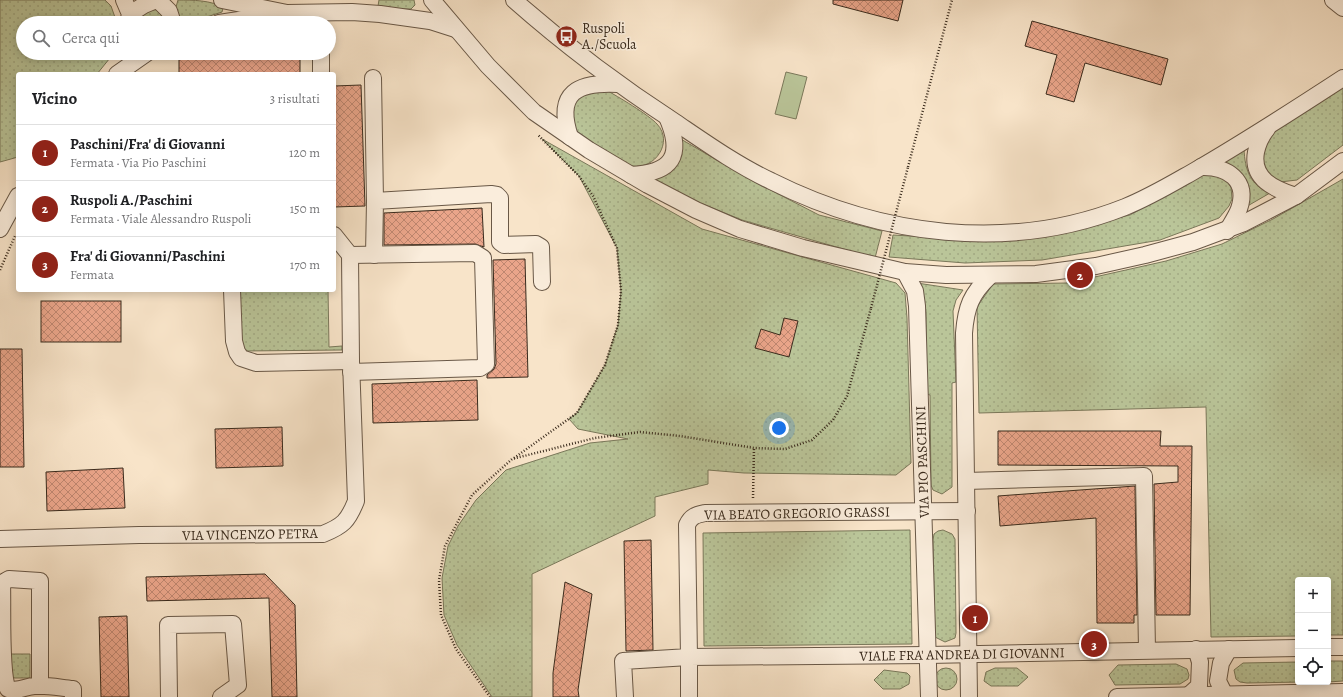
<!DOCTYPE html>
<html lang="it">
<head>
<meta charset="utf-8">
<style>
	body { margin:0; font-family:Alegreya,serif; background:#f2f2f2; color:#202124 }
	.controls { position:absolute; right:12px; bottom:12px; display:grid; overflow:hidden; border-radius:4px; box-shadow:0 2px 10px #0003 }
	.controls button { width:36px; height:36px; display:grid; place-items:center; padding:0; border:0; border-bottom:1px solid #e0e0e0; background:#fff; color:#202124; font:20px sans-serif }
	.you { position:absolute; left:779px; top:428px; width:14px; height:14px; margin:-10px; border:3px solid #fff; border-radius:50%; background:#1a73e8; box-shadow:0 0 0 6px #1a73e833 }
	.badge { display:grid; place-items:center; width:26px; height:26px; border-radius:50%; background:#8f2418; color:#fff; font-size:13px; font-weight:700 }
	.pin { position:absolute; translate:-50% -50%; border:2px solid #fff; box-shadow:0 1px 4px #0006 }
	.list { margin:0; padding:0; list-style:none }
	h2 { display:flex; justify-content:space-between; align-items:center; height:52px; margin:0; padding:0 16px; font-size:17px }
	h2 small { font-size:13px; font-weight:400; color:#757577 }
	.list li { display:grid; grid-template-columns:26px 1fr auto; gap:12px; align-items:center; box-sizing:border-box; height:56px; padding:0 16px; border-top:1px solid #e0e0e0 }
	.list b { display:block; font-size:15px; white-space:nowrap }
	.list p { margin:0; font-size:13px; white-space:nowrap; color:#757577 }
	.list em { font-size:13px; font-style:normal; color:#757577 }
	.icon { flex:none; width:22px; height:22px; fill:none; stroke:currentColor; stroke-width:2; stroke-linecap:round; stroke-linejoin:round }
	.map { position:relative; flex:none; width:1343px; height:697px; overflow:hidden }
	.search { position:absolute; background:#fff; box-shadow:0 2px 10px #0003; left:16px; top:16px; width:320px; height:44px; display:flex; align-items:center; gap:10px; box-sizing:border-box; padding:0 14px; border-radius:22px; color:#757577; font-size:15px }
	.panel { position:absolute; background:#fff; box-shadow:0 2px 10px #0003; left:16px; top:72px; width:320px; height:220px; border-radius:4px }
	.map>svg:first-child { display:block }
	.green { fill:url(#green-dots); stroke:#7a785a }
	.pitch { fill:#bac599; stroke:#7a785a }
	.building { fill:url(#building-cross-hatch); stroke:#392a1c }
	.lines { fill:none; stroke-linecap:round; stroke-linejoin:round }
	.minor-casing { stroke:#695847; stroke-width:18 }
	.path { stroke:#392a1c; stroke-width:2.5; stroke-dasharray:1 2; stroke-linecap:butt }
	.minor { stroke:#faeddc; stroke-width:16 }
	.path-bridge { stroke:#392a1c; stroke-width:2.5; stroke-dasharray:1 2; stroke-linecap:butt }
	.labels { text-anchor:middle; stroke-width:3; stroke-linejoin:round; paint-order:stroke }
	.poi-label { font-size:14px; fill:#392a1c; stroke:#faeddc; text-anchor:start }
	.street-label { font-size:14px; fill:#392a1c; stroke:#faeddc }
</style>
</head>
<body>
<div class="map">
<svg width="1343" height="697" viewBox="0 0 1343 697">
	<defs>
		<pattern id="green-dots" width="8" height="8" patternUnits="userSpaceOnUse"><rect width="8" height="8" fill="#bac599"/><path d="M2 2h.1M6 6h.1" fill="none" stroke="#a1a983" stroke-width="1.8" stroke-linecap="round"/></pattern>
		<pattern id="building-cross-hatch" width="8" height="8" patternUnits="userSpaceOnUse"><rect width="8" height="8" fill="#eaa58a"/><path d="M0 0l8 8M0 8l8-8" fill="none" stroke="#bf8770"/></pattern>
	</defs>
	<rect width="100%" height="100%" fill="#f8e4c9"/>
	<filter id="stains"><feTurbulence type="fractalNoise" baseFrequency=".005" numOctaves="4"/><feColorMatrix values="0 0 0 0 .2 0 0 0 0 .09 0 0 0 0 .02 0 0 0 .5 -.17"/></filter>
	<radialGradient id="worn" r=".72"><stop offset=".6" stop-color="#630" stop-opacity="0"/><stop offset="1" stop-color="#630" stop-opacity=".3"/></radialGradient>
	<g class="green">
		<polygon points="0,0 105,0 111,6 117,23 23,23 23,53 114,53 97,74 18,74 18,157 0,162"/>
		<path d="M 178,0 C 191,0 213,0 223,8 L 222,12 L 188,23 L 180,23 L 176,7 Z"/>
		<polygon points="379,0 414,0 415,5 411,9 383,9 378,6"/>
		<path d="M 152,8 C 159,11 164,16 162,23 L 135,23 L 139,15 Z"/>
		<polygon points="1343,82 1343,145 1297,180 1280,182 1265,175 1260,156 1267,135"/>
		<path d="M 606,90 C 617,96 649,115 657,124 C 674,142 655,170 632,166 C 626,165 587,143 581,138 C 578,135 575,132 573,129 L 573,97 Z"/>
		<polygon points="679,138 753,181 819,215 882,231 875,258 742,220 683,196 650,179"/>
		<polygon points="542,139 702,229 896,283 905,293 907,318 911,463 896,475 744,473 708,470 708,484 655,497 655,516 532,574 532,697 492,697 457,645 444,615 442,578 448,546 458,526 476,500 506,470 590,443 628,439 578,429 569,419 577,413 605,365 618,325 621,291 617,248 579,176"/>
		<path d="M 1244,149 C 1245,170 1250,185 1270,193 L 1244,208 L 1219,162 Z"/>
		<polygon points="1210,173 1226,180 1231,187 1232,199 1229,206 1219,218 1160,240 1042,260 965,263 889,257 893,235 992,241 1048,234 1130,215 1184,185 1198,175"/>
		<polygon points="1343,179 1343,635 1328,635 1328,580 1298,580 1298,636 1211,637 1206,407 979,413 977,307 993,284 1068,283 1166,261 1222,244 1273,219"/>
		<polygon points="917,283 963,290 956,300 953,311 956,382 952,383 952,487 942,494 933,490 931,485 930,395 926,394 926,312"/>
		<polygon points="239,290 328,290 329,347 342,346 342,350 245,351 241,348"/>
		<polygon points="910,530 912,644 704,646 703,533"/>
		<polygon points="943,530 952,534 955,539 956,633 955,638 945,642 935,637 933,540 934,534 938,531"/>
		<polygon points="8,654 30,654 30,678 9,678"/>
		<polygon points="1328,661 1343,661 1343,681 1328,682"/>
		<polygon points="1298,662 1298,682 1303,682 1247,683 1240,682 1236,679 1234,670 1243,663"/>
		<polygon points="1176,664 1187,669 1189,675 1188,679 1180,684 1115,685 1109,675 1118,665"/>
		<polygon points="995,668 1017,668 1028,677 1018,686 991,686 984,681 986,672"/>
		<circle cx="946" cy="679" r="11"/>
		<polygon points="884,670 907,673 910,676 909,684 900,689 883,689 874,680"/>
	</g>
	<polygon class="pitch" points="786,72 807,77 796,119 775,114"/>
	<g class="building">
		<polygon points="833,0 903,0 898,21 833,4"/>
		<polygon points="1032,21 1168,59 1161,85 1085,63 1074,102 1046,94 1057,55 1025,46"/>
		<polygon points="300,54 300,74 179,74 179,56"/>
		<polygon points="361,85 365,206 334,207 334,86"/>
		<polygon points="482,208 484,247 475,244 384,245 384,213"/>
		<polygon points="525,259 528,377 487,378 487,375 494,369 496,364 493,260"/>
		<rect x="41" y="301" width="80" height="41"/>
		<polygon points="784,318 798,321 789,357 755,348 761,329 780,335"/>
		<polygon points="0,349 22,349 24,467 0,467"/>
		<polygon points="477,380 478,420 373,423 372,384"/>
		<polygon points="282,427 283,466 216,468 215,429"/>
		<polygon points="998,431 1161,431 1160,446 1192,446 1190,615 1156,615 1154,484 1178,482 1178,466 998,465"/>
		<polygon points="123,468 125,508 47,511 46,472"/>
		<polygon points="1135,486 1137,615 1134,615 1134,623 1097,623 1096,518 1000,526 998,496"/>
		<polygon points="651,540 653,650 626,651 624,541"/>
		<polygon points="265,574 295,605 297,697 272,697 269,598 147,601 146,577"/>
		<polygon points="565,582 592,594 578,690 579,697 553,697 553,673"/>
		<polygon points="127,616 129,697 101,697 99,617"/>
	</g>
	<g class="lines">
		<defs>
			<g id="minor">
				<polyline points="124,0 130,14 128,23"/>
				<polyline points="158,0 169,11 173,23"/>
				<polyline points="222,0 287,13 352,12 380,14 430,21 455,29"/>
				<polyline points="432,0 488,66 534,112 589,150 648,185 696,210 740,229 803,248 905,272 946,275 1036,274 1096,266 1145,255 1193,242 1244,223 1296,196 1343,161"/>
				<path d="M 514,0 C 565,45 618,85 675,122 C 706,143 737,165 771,181 C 881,236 1009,253 1125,207 C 1150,197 1173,183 1196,170 C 1246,141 1294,110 1343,78"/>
				<polyline points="1333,0 1343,8"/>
				<polyline points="130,14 144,5 156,0"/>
				<polyline points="219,23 272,15"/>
				<polyline points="117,74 147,53"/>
				<polyline points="321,74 321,53"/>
				<polyline points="373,78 375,201"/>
				<path d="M 1267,129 C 1261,136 1258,143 1256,152 C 1251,179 1274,189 1296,196"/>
				<path d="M 570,137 C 555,92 578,82 618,84"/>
				<path d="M 1201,167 C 1227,166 1249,180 1239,209 C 1236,217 1231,224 1227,231"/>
				<path d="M 631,175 C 672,173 684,156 667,117"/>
				<polyline points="0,229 18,196"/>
				<polyline points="350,255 475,253 483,258 486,364 480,368 351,372"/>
				<polyline points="374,255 375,201 491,194 497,195 500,198 500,242 504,245 536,244 541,247 542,282"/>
				<polyline points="905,272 915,291 917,306 929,697"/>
				<polyline points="232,290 234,341 237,352 241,358 256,363 351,361"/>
				<polyline points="966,481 1144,476 1147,650"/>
				<path d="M 0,539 L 139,535 L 323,534 C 343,526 348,521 356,501 L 351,361 L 350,255 L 334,235"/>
				<polyline points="1328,647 1343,647"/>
				<path d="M 40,686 L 40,581 L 9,579 L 2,583 C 3,604 0,675 8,689 C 21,692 25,686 35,686 C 48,685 61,688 73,689 L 73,697"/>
				<polyline points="1189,695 1199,686 1200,662 1196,649"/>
				<polyline points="1225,695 1218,681 1221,663 1229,649"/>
				<polyline points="169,697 168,625 233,624 238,685 221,697"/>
				<path d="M 625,697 L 623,661 L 689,657 L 687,525 C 691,516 696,515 705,513 L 967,511"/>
				<polyline points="689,697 689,657 928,655 1298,648"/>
				<path d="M 969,697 L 964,333 C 966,307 971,294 990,276"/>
				<polyline points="1117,697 1343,692"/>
			</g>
		</defs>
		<use href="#minor" class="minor-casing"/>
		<g class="path">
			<polyline points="908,167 952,0"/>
			<polyline points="0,270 15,236"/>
			<polyline points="514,458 577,413 605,365 618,325 621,291 617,248 593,196 579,176 538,135"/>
			<polyline points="753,498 754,448"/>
			<polyline points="490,697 456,649 441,615 439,580 445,546 472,495 512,459 595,438 640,432 680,436 754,448 785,449 812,440 833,420 847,396 871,308"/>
		</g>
		<use href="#minor" class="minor"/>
		<polyline class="path-bridge" points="871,308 908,167"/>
	</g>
	<defs>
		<symbol id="bus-disc" viewBox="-11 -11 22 22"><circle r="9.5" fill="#8f2418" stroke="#faeddc"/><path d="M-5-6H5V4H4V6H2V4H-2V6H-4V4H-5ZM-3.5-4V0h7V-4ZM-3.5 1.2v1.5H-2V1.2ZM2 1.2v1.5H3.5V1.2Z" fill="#fff"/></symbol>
	</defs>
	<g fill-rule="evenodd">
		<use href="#bus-disc" x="554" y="24" width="25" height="25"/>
	</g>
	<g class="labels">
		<g class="poi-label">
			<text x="582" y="33">Ruspoli<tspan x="582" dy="16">A./Scuola</tspan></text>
		</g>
		<g class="street-label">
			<text transform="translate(922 462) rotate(-92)" y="5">VIA PIO PASCHINI</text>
			<text transform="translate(797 513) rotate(-1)" y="5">VIA BEATO GREGORIO GRASSI</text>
			<text transform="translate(250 534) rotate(-1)" y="5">VIA VINCENZO PETRA</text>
			<text transform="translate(962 654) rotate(-1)" y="5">VIALE FRA' ANDREA DI GIOVANNI</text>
		</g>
	</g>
	<rect width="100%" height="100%" filter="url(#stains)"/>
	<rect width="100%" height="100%" fill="url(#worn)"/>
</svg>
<div class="controls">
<button>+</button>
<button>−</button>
<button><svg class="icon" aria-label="locate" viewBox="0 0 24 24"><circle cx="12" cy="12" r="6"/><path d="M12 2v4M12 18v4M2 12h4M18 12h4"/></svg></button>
</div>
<div class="you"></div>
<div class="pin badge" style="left:975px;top:618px">1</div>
<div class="pin badge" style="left:1080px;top:275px">2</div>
<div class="pin badge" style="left:1094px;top:644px">3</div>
<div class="search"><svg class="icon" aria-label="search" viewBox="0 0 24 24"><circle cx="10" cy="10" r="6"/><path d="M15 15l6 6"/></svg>Cerca qui</div>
<section class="panel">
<h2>Vicino<small>3 risultati</small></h2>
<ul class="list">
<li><span class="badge">1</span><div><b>Paschini/Fra' di Giovanni</b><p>Fermata · Via Pio Paschini</p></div><em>120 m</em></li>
<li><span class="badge">2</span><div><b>Ruspoli A./Paschini</b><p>Fermata · Viale Alessandro Ruspoli</p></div><em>150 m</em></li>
<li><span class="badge">3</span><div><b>Fra' di Giovanni/Paschini</b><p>Fermata</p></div><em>170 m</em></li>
</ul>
</section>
</div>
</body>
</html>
